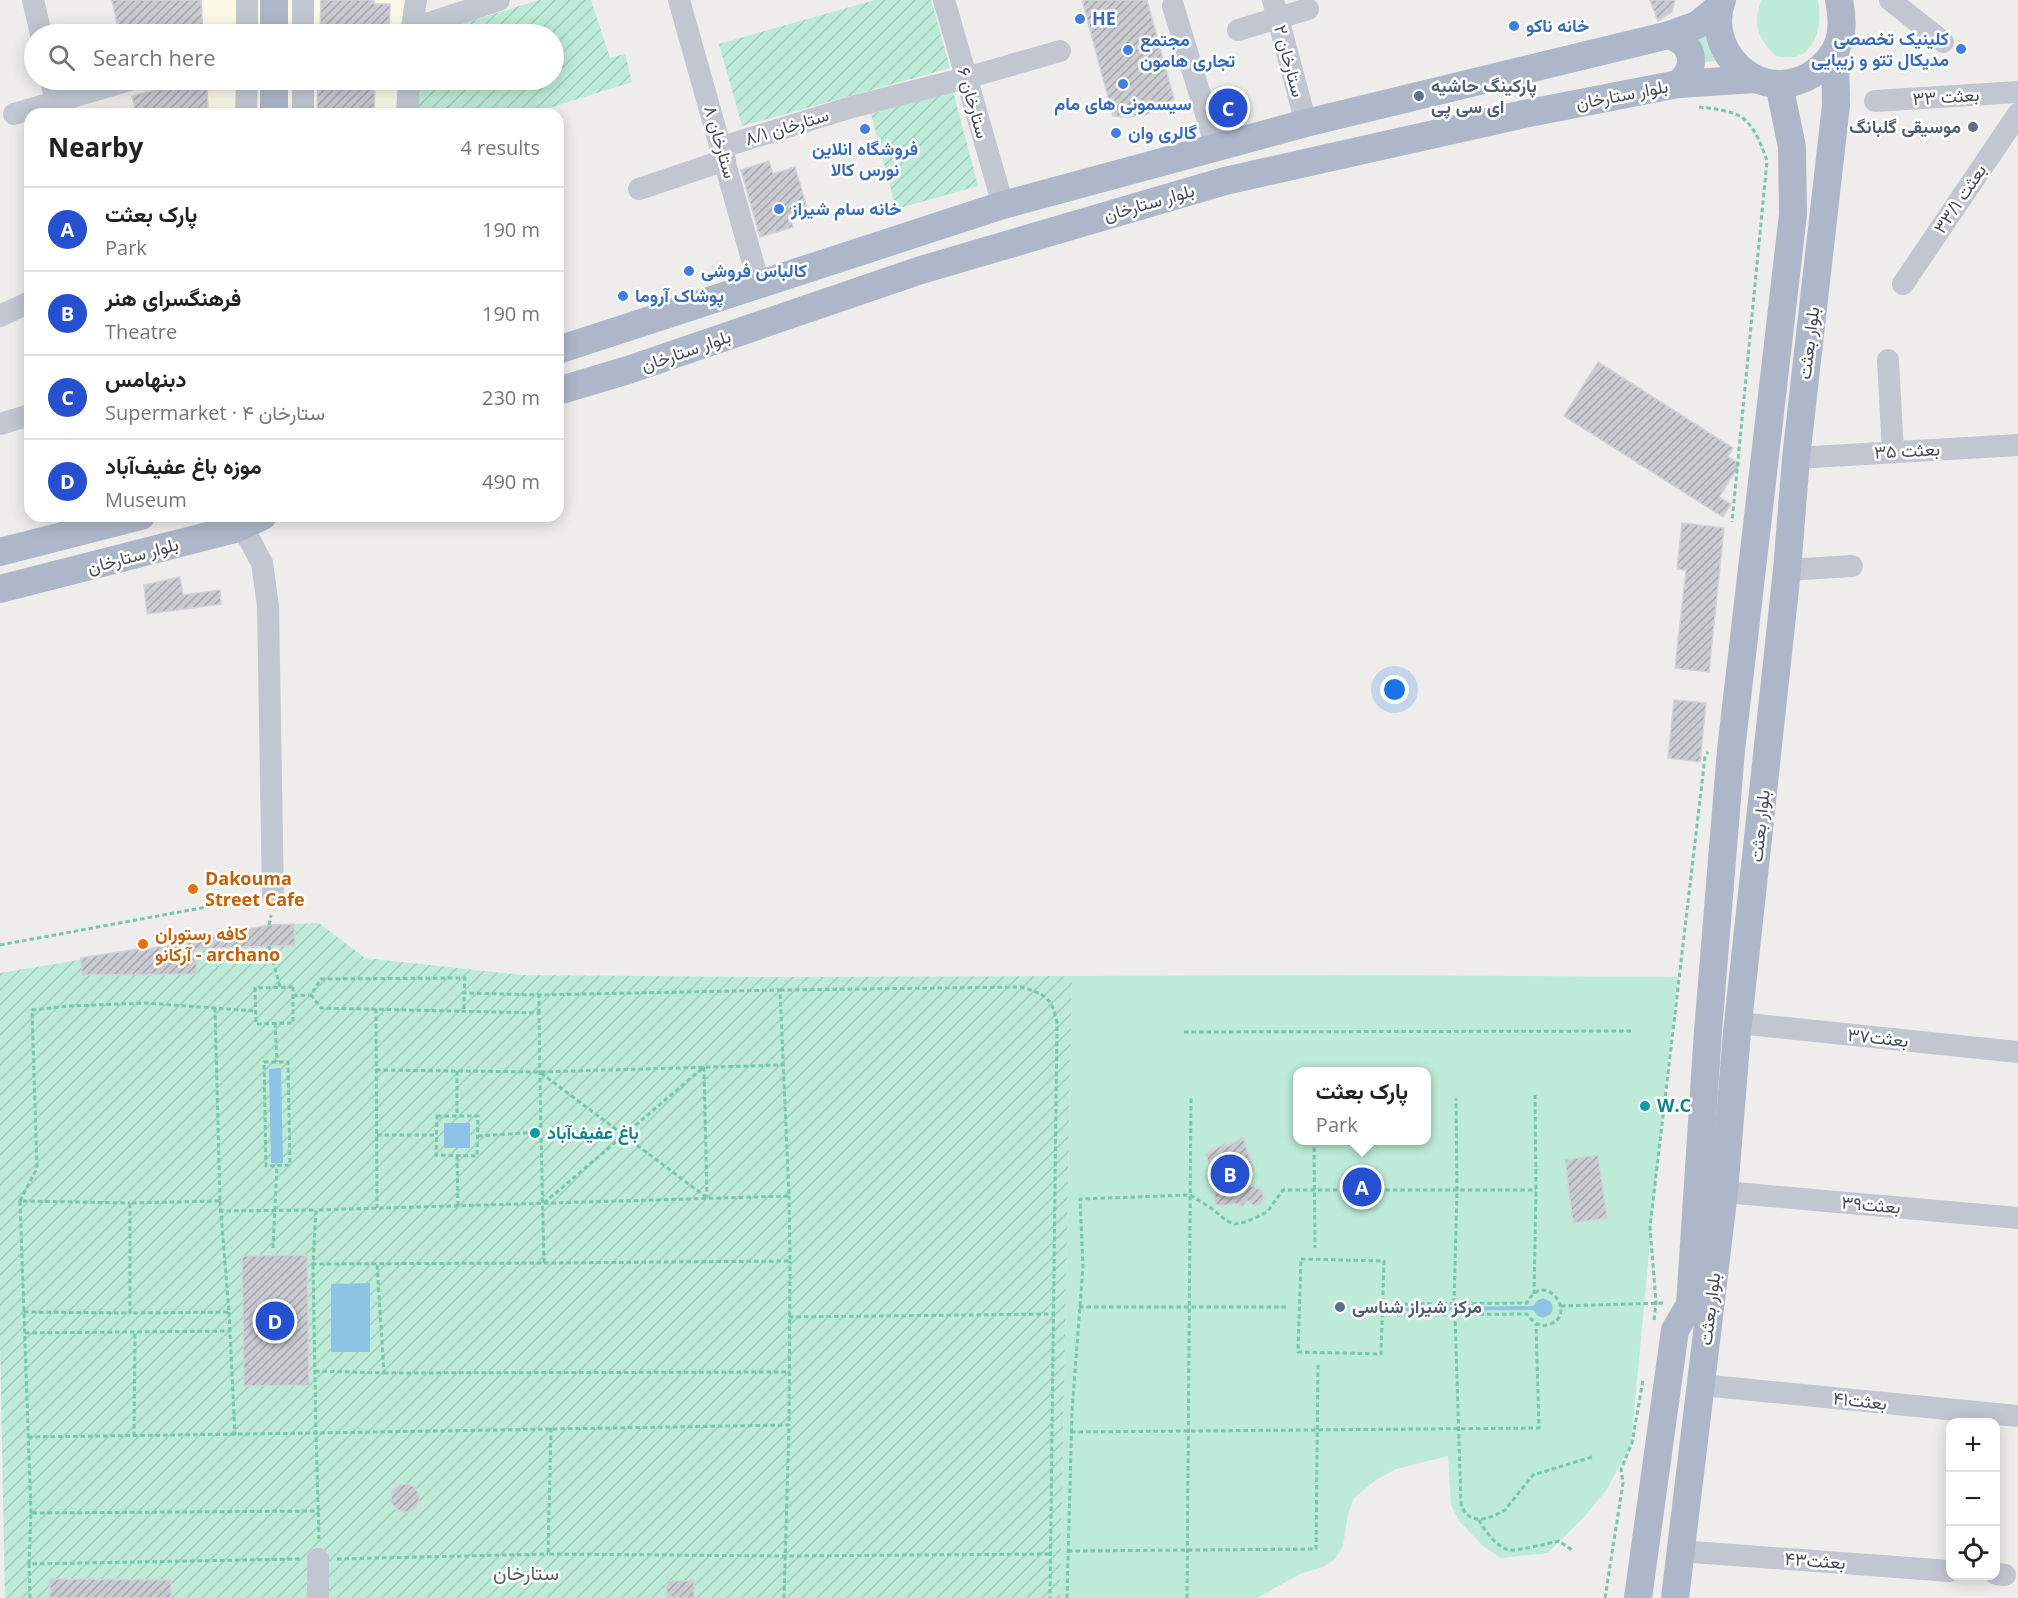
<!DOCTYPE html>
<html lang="en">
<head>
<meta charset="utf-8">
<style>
	body { margin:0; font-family:"Open Sans",Vazirmatn,sans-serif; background:#f6f6f6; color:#222 }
	.controls { position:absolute; right:18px; bottom:18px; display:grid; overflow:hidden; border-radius:12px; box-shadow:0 3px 15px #0003 }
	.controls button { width:54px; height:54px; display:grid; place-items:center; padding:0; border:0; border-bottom:2px solid #e0e0e0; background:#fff; color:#222; font:30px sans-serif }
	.you { position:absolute; left:1395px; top:690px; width:21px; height:21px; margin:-15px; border:4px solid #fff; border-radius:50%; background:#1a73e8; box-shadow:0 0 0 9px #1a73e833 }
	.badge { display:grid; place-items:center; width:39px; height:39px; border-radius:50%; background:#2551d0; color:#fff; font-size:20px; font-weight:700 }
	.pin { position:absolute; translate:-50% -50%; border:3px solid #fff; box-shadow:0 2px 6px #0006 }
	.popup { position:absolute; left:1293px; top:1067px; width:138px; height:78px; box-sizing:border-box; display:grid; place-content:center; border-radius:12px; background:#fff; filter:drop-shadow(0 2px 4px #0005); font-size:20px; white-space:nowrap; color:#767676 }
	.popup b { font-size:22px; color:#222 }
	.popup::after { content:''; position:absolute; left:50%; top:100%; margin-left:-12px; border:12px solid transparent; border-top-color:#fff }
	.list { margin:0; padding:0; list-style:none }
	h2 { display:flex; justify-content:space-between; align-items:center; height:78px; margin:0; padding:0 24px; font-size:26px }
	h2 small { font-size:20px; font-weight:400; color:#767676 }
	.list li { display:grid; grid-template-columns:39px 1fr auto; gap:18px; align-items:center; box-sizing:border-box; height:84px; padding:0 24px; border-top:2px solid #e0e0e0 }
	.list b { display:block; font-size:22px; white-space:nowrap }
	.list p { margin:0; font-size:20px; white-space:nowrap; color:#767676 }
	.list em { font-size:20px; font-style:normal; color:#767676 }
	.icon { flex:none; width:33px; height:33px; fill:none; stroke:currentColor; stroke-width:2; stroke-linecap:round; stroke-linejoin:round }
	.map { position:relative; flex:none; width:2018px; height:1598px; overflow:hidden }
	.search { position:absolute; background:#fff; box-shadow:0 3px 15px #0003; left:24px; top:24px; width:540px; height:66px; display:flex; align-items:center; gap:15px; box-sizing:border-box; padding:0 21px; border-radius:33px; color:#767676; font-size:22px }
	.panel { position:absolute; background:#fff; box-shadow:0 3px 15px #0003; left:24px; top:108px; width:540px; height:414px; border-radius:18px }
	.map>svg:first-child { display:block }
	.commercial { fill:#faf8e6 }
	.green { fill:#bdebd7; fill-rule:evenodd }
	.garden { fill:url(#garden-furrows) }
	.water { fill:#8dc3e5 }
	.building { fill:url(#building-hatch); stroke:#d1d2d8; stroke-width:1.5 }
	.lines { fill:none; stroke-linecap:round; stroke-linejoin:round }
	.path { stroke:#78c6ad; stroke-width:3; stroke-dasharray:4.5 3; stroke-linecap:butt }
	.minor { stroke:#c1c6d1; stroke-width:22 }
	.major { stroke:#aeb7ca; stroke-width:28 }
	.shop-dot { fill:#3f7fe0; stroke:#fff; stroke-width:2 }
	.service-dot { fill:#5c6f8a; stroke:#fff; stroke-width:2 }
	.food-dot { fill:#e8710a; stroke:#fff; stroke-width:2 }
	.culture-dot { fill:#0f9aa8; stroke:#fff; stroke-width:2 }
	.labels { text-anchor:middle; stroke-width:5; stroke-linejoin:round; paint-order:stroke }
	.shop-label { font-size:18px; font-weight:bold; fill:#366cbe; stroke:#fff; text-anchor:start }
	.street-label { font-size:18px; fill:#464d58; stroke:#fff }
	.service-label { font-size:18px; font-weight:bold; fill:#4e5e75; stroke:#fff; text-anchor:start }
	.food-label { font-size:18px; font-weight:bold; fill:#c56008; stroke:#fff; text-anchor:start }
	.culture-label { font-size:18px; font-weight:bold; fill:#0d838f; stroke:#fff; text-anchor:start }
	.neighbourhood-label { font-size:20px; fill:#5a5c61; stroke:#fff }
</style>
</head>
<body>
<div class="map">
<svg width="2018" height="1598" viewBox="0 0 2018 1598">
	<defs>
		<pattern id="garden-furrows" width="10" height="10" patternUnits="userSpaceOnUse" patternTransform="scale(1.5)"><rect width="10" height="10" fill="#bdebd7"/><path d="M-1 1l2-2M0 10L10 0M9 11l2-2" fill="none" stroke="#a4cbbb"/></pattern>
		<pattern id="building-hatch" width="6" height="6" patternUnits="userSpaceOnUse" patternTransform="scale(1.5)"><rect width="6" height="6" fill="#cacbd1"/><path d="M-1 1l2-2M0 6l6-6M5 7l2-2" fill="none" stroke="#a6a7ac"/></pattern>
	</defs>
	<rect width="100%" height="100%" fill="#efedec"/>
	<g class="commercial">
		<polygon points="154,0 412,0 410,34 160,34"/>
		<polygon points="168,80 407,80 405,114 175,114"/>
	</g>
	<g class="green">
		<path d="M 1761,0 L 1818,0 C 1821,17 1820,41 1804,53 C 1796,59 1784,57 1776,56 C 1757,38 1753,25 1761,0 Z"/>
		<polygon points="1710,32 1715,61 1699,63 1695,40"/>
		<path d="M 1340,975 L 1678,977 L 1665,1084 L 1631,1444 L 1607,1489 L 1585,1516 L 1548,1553 L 1501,1558 L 1483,1546 L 1459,1521 L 1451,1505 L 1448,1456 L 1396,1469 L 1376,1480 L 1354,1498 L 1348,1514 L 1343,1546 L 1335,1559 L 1323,1567 L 1300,1574 L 1257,1598 L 1060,1598 L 1072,976 ZM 1298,1072 L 1426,1072 L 1426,1140 L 1298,1140 Z"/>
	</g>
	<g class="garden">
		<polygon points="539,0 591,0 610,58 625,54 632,82 530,114 463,114 460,109 449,114 414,114 416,80 554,80 554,34 428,34"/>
		<polygon points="875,0 931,0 950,68 742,126 719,44"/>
		<polygon points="953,91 978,186 896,209 871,114"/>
		<polygon points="319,923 365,958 522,975 774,977 1072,976 1060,1598 5,1598 0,1341 0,973 164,946 269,925"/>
	</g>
	<g class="water">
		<polygon points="281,1068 283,1163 271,1163 269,1069"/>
		<rect x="444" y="1123" width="26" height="25"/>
		<polygon points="370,1283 370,1352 331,1352 331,1284"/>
		<polygon points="1543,1298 1551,1302 1553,1308 1551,1314 1543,1318 1537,1315 1533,1310 1397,1311 1397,1308 1533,1306 1537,1301"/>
	</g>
	<g class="building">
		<polygon points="112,0 201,0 203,34 119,34"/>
		<polygon points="321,0 374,0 374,4 390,4 389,34 320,34"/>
		<polygon points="1082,0 1147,0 1174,99 1160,108 1145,115 1129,117 1113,116"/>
		<polygon points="1650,0 1675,0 1672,12 1658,21"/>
		<polygon points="168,80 207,80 208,114 136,114 132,96 170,86"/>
		<polygon points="318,80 375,80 374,114 317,114"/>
		<polygon points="769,161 773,174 795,167 807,208 789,214 793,227 760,237 741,170"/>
		<polygon points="1598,362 1733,448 1728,457 1740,464 1719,497 1731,504 1723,517 1564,416"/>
		<polygon points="1682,523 1724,528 1709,672 1675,668 1686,570 1677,569"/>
		<polygon points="180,577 183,595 220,590 221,604 147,614 144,585"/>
		<polygon points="1674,700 1706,703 1700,762 1668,758"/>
		<polygon points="294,924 295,945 196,949 197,974 82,975 81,958 139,949 139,951 269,925"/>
		<polygon points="1243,1137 1254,1170 1233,1179 1261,1190 1264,1199 1260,1204 1253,1205 1247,1201 1243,1206 1234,1203 1223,1206 1215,1204 1215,1194 1221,1187 1205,1154 1224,1144 1228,1146"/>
		<polygon points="1598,1155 1607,1218 1573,1223 1565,1160"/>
		<polygon points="307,1255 309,1385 244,1386 242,1256"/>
		<circle cx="405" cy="1498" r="14"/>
		<polygon points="50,1579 171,1580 171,1598 50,1598"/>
		<polygon points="667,1581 694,1581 694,1598 673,1598 667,1594"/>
	</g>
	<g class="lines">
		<g class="path">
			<path d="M 1699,107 C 1711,108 1735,111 1744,119 C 1756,129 1762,147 1767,161 L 1732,522"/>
			<polyline points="269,925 271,915"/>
			<polyline points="0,945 223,904 254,900"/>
			<polyline points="269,946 280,987"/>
			<polygon points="293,987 293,1023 256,1024 255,988"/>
			<path d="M 780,990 L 1021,987 C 1045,994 1052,997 1057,1023 L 1050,1598"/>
			<polyline points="293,996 311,995"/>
			<polyline points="215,1008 220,1201"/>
			<polyline points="376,1009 377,1208"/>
			<polyline points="464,1009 464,993"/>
			<polyline points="539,1013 539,995"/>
			<polyline points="275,1023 277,1062"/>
			<polyline points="1184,1032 1633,1031"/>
			<polygon points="264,1062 288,1062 290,1165 266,1166"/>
			<polyline points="704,1067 707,1197"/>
			<polyline points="376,1070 540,1072 782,1065"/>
			<polyline points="457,1071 457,1116"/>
			<polyline points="541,1073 706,1197"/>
			<polygon points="437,1116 478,1116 477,1156 436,1155"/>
			<polyline points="377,1135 436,1135"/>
			<polyline points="478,1136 541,1132"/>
			<polyline points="1314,1140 1315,1248"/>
			<polyline points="457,1156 458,1206"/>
			<polyline points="20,1201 37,1168 32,1010 69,1006 145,1003 255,1011"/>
			<polygon points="220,1201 229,1312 130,1313 130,1203"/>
			<polyline points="544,1203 704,1067"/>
			<path d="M 219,1211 L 316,1210 L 313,1264 L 544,1263 C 542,1180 540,1096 539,1013 L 321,1008 L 311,995 L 321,979 L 465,978 L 464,993 L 539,995 L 780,990 L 789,1196 L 316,1210"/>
			<polyline points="273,1248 277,1165"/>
			<polygon points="1301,1259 1384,1261 1381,1354 1298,1352"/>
			<polyline points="544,1263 790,1261 789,1196"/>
			<polyline points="313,1265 316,1433 789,1425 790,1261"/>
			<polyline points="1534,1294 1536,1190 1535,1095"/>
			<polyline points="1454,1303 1457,1190 1456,1098"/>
			<polyline points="1561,1306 1664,1303"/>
			<polyline points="1079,1307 1288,1307"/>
			<polyline points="24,1312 130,1313"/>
			<polyline points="229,1312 235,1435"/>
			<path d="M 1455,1314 L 1461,1504 C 1468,1526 1489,1520 1505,1510 L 1533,1475 L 1592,1457"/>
			<path d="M 1397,1315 L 1527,1314 C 1532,1321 1538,1327 1547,1325 C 1581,1317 1544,1267 1527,1303 L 1397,1304"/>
			<polyline points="789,1317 1054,1314"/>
			<polyline points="1654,1320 1656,1303 1650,1227 1705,757 1708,752"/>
			<polyline points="25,1333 230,1331"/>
			<polyline points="315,1371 384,1373 377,1263"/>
			<polyline points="384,1373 789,1372"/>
			<polyline points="551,1428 548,1554 785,1556 1049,1554"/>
			<polyline points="1071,1432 1539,1428 1536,1324"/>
			<polyline points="134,1436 135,1332"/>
			<polyline points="28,1437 316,1433 319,1539"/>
			<polyline points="31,1513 20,1201 130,1203"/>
			<path d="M 1479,1520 C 1485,1531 1497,1548 1510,1550 C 1518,1551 1549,1543 1559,1541 L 1572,1550"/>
			<polyline points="1068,1551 1316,1549 1318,1365"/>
			<polyline points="337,1559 548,1554"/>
			<polyline points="29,1564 31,1513 319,1511"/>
			<polyline points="30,1598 29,1564 300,1559"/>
			<polyline points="784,1598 789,1426"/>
			<polyline points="1067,1598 1072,1411 1083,1266 1080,1199 1190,1195 1211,1208 1227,1221 1235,1224 1246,1222 1267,1212 1283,1190 1536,1190"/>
			<polyline points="1187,1598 1191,1096"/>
			<polyline points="1605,1598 1623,1483 1621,1469 1632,1443 1643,1380"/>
		</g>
		<g class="minor">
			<polyline points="33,0 41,34"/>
			<polyline points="679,0 759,284"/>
			<polyline points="944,0 1003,205"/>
			<polyline points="1273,0 1306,123"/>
			<polyline points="1890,0 1943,42"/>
			<polyline points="1173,6 1216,147"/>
			<polyline points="411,29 499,0"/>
			<polyline points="1238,30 1308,9"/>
			<polyline points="247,34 247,0"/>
			<polyline points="303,34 303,0"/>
			<polyline points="411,34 416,0"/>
			<polyline points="51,80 59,114"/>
			<polyline points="303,80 303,114"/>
			<polyline points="1875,101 2018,92"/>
			<polyline points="14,114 130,80"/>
			<polyline points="246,114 247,80"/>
			<polyline points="407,114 409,80"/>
			<polyline points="722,147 852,107 966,78 1060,51"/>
			<polyline points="639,189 725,160"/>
			<polyline points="1903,284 2018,114"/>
			<polyline points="0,316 30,302"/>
			<polyline points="1888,360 1893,452"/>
			<polyline points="0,424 30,415"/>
			<polyline points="1796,458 2018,445"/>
			<polyline points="242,526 262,563 268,606 273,897"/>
			<polyline points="1787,570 1852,566"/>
			<polyline points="1738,1023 2018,1052"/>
			<polyline points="1724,1192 2018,1218"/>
			<polyline points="1701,1385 2018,1416"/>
			<polyline points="1679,1551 1950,1571"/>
			<polyline points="1996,1574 2005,1575"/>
			<polyline points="318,1598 318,1559"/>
		</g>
		<g class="major">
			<polyline points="274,0 274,34"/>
			<path d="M 1722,0 C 1707,39 1738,84 1780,84 C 1790,84 1803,80 1811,75 C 1840,56 1846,33 1839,0"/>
			<path d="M 1669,35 C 1675,38 1682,40 1686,46 C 1696,59 1690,74 1678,84"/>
			<polyline points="274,114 274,80"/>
			<polyline points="558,350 1003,205 1306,123 1669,35 1697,25 1719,7"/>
			<polyline points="558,391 628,370 921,270 1225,181 1524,114 1678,84 1755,79"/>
			<polyline points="0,552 141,516"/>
			<polyline points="0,589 235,529 263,516"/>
			<polyline points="1638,1598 1675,1330 1690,1305 1708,1031 1731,750 1793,214 1792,147 1779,84"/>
			<polyline points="1675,1598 1724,1192 1737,1032 1787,570 1796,458 1836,105 1835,53"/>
		</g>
	</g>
	<g class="shop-dot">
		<circle cx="1080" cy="19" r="6"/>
		<circle cx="1514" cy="26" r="6"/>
		<circle cx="1961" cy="49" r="6"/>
		<circle cx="1128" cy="50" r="6"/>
		<circle cx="1123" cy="84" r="6"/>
		<circle cx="865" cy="129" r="6"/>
		<circle cx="1116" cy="133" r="6"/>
		<circle cx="779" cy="209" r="6"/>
		<circle cx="689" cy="271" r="6"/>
		<circle cx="623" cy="296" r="6"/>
	</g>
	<g class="service-dot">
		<circle cx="1419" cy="96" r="6"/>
		<circle cx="1973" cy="127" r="6"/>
		<circle cx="1340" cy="1307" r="6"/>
	</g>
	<g class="food-dot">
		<circle cx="193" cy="889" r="6"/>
		<circle cx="143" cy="944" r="6"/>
	</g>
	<g class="culture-dot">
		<circle cx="1645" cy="1106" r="6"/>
		<circle cx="535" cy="1133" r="6"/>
	</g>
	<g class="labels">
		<g class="shop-label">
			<text x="1092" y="25">HE</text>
			<text x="1526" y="32">خانه ناکو</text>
			<text x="1949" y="45" text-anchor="end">کلینیک تخصصی<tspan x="1949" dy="21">مدیکال تتو و زیبایی</tspan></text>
			<text x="1140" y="46">مجتمع<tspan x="1140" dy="21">تجاری هامون</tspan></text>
			<text x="1123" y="110" text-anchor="middle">سیسمونی های مام</text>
			<text x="1128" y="139">گالری وان</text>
			<text x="865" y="155" text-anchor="middle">فروشگاه انلاین<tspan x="865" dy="21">نورس کالا</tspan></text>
			<text x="791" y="215">خانه سام شیراز</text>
			<text x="701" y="277">کالباس فروشی</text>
			<text x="635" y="302">پوشاک آروما</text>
		</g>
		<g class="street-label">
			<text transform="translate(1289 61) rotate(75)" y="6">۲ ستارخان</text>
			<text transform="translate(1622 95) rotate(-11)" y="6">بلوار ستارخان</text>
			<text transform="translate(1946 97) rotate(-4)" y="6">۳۳ بعثت</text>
			<text transform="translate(973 103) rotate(74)" y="6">ستارخان ۶</text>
			<text transform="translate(787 127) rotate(-17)" y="6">ستارخان ۸/۱</text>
			<text transform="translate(720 142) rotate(74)" y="6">ستارخان ۸</text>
			<text transform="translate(1960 199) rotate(-56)" y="6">۳۳/۱ بعثت</text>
			<text transform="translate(1149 203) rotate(-16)" y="6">بلوار ستارخان</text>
			<text transform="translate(1809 343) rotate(-83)" y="6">بلوار بعثت</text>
			<text transform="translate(686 351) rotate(-19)" y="6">بلوار ستارخان</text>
			<text transform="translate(1907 451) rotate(-3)" y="6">۳۵ بعثت</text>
			<text transform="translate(133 556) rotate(-15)" y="6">بلوار ستارخان</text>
			<text transform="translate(1760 826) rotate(-84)" y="6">بلوار بعثت</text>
			<text transform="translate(1878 1038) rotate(6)" y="6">بعثت۳۷</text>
			<text transform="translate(1871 1205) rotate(5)" y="6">بعثت۳۹</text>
			<text transform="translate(1710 1309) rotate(-83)" y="6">بلوار بعثت</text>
			<text transform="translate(1860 1401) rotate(6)" y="6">بعثت۴۱</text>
			<text transform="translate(1815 1561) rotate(4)" y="6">بعثت۴۳</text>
		</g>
		<g class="service-label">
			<text x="1431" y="92">پارکینگ حاشیه<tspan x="1431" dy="21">ای سی پی</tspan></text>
			<text x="1961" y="133" text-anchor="end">موسیقی گلبانگ</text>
			<text x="1352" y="1313">مرکز شیراز شناسی</text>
		</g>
		<g class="food-label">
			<text x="205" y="885">Dakouma<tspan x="205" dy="21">Street Cafe</tspan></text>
			<text x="155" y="940">کافه رستوران<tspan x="155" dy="21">آرکانو - archano</tspan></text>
		</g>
		<g class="culture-label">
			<text x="1657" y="1112">W.C</text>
			<text x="547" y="1139">باغ عفیف‌آباد</text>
		</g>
		<g class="neighbourhood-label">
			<text x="526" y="1580">ستارخان</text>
		</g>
	</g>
</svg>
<div class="controls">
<button>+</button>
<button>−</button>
<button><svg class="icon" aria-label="locate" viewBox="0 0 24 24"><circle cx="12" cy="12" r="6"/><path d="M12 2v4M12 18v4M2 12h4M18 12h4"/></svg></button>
</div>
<div class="you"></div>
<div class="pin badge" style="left:1362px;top:1187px">A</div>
<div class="popup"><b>پارک بعثت</b>Park</div>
<div class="pin badge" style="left:1230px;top:1174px">B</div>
<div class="pin badge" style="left:1228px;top:108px">C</div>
<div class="pin badge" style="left:275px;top:1321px">D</div>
<div class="search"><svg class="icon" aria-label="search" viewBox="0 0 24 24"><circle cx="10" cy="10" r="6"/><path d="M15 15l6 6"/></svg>Search here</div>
<section class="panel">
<h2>Nearby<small>4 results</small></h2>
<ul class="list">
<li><span class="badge">A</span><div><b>پارک بعثت</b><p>Park</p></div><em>190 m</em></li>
<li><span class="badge">B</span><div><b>فرهنگسرای هنر</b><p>Theatre</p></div><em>190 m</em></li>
<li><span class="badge">C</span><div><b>دبنهامس</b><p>Supermarket · ۴ ستارخان</p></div><em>230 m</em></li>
<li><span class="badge">D</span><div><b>موزه باغ عفیف‌آباد</b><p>Museum</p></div><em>490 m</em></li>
</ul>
</section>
</div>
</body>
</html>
